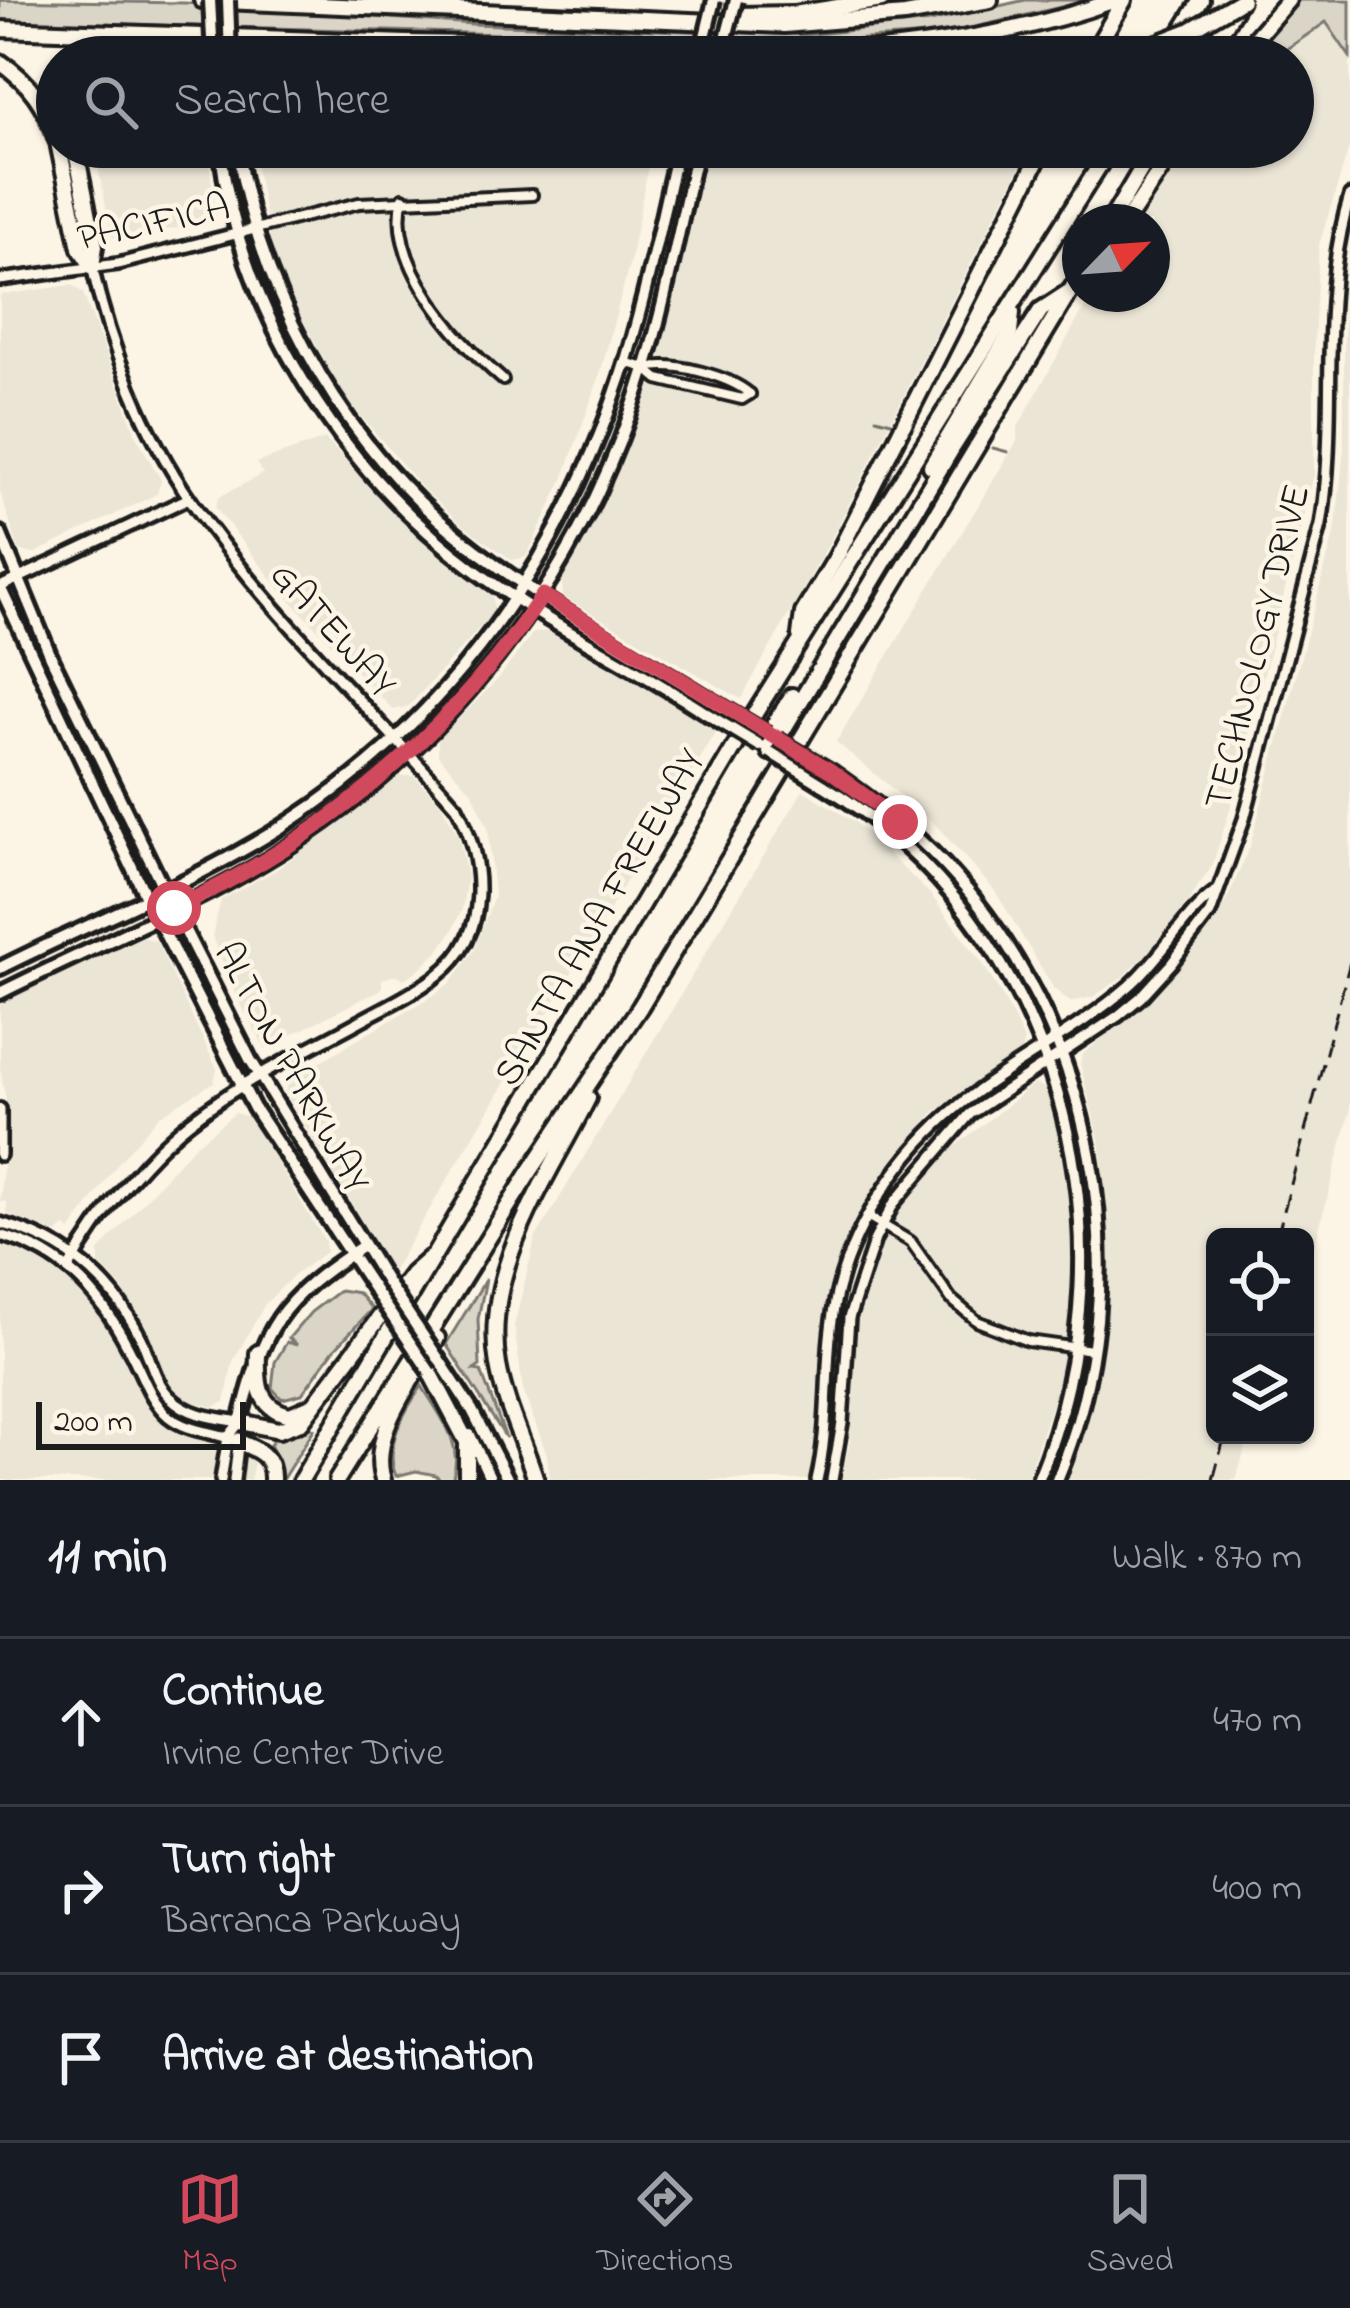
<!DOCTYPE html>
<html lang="en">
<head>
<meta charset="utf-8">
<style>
	body { margin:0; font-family:"Indie Flower",sans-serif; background:#242831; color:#f1f3f6 }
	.controls { position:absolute; right:36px; bottom:36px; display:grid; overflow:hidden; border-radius:18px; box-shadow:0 3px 9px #0004 }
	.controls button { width:108px; height:108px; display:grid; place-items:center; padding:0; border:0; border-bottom:3px solid #363941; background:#171b24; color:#f1f3f6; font:60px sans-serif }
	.compass { position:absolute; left:1062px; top:204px; width:108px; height:108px; border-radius:50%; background:#171b24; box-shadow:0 3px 9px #0004; rotate:65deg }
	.scale { position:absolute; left:36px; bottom:30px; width:210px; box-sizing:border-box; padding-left:12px; border:6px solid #1c1c1c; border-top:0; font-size:33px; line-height:42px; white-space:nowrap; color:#1c1c1c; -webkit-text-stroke:9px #fcf5e5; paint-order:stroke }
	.stop { position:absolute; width:36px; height:36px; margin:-27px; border:9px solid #d1495b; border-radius:50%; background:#fff }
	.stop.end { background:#d1495b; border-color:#fff; box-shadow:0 3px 12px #0008 }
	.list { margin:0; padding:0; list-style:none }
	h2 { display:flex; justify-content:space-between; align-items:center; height:156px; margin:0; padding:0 48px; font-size:51px }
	h2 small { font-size:39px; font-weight:400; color:#9ea1a6 }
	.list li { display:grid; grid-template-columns:78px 1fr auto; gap:36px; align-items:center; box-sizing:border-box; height:168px; padding:0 48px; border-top:3px solid #363941 }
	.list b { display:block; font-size:45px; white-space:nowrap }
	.list p { margin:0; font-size:39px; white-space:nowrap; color:#9ea1a6 }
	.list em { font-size:39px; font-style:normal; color:#9ea1a6 }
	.icon { flex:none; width:66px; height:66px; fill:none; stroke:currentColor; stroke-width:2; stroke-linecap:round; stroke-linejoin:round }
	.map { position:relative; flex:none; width:1350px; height:1480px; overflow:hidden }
	.search { position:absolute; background:#171b24; box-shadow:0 3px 9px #0004; left:36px; right:36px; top:36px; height:132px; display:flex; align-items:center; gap:30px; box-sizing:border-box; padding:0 42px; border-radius:66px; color:#9ea1a6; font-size:45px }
	.sheet { height:660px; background:#171b24 }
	nav { display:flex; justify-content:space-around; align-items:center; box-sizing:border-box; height:168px; border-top:3px solid #363941; background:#171b24; font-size:33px; color:#9ea1a6 }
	nav a { display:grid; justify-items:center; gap:6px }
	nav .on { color:#d1495b }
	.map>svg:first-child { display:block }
	.built { fill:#ebe5d6 }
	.green { fill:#dbd5c8; stroke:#7c7872; stroke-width:3 }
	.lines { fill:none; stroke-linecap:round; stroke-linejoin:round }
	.stream { stroke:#75726c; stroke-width:3 }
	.minor-casing { stroke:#1c1c1c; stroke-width:16 }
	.tertiary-casing { stroke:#1c1c1c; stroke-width:18 }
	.secondary-casing { stroke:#1c1c1c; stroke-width:20 }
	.primary-casing { stroke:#1c1c1c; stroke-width:20 }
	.motorway-casing { stroke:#1c1c1c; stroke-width:22 }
	.minor { stroke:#fcf5e5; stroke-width:8 }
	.tertiary { stroke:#fcf5e5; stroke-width:9 }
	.secondary { stroke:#fcf5e5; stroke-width:10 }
	.primary { stroke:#fcf5e5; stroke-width:10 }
	.motorway { stroke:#fcf5e5; stroke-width:14 }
	.rail { stroke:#1c1c1c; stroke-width:3; stroke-dasharray:18 9; stroke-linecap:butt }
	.secondary-bridge-casing { stroke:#1c1c1c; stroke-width:20; stroke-linecap:butt }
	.primary-bridge-casing { stroke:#1c1c1c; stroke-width:20; stroke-linecap:butt }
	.motorway-bridge-casing { stroke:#1c1c1c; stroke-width:22; stroke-linecap:butt }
	.secondary-bridge { stroke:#fcf5e5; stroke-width:10 }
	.primary-bridge { stroke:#fcf5e5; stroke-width:10 }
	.motorway-bridge { stroke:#fcf5e5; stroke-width:14 }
	.route { stroke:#d1495b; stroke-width:15 }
	.labels { text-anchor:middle; stroke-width:9; stroke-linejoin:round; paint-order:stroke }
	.street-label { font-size:39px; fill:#1c1c1c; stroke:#fcf5e5 }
</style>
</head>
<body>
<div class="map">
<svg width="1350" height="1480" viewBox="0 0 1350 1480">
	<rect width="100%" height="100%" fill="#fcf5e5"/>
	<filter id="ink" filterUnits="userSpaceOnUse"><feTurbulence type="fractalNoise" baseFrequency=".00833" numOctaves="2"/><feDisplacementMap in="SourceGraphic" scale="24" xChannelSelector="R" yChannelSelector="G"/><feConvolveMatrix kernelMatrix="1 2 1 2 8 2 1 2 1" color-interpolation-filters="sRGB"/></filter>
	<g filter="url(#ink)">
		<g class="built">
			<polygon points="1326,22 1350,57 1350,145 1319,245 1314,342 1314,474 1231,806 1212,866 1161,940 1124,976 1093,997 1070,1002 1054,989 995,891 934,823 836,742 1017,441 1018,427 1092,294 1152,294 1152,222 1139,222 1189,147 1293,147 1293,57 1275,57"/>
			<polygon points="94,147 207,147 217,220 118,240 112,236"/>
			<polygon points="252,147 652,147 630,262 599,378 562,482 526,557 512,560 464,526 423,489 344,396 287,291 272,248"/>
			<polygon points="708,147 1030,147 827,547 741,699 563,597 562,580 618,470 647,386"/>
			<polygon points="1350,247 1350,1112 1305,1282 1305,1237 1215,1237 1215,1435 1249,1435 1236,1480 1067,1480 1099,1373 1109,1297 1101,1147 1080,1064 1083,1054 1129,1016 1191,954 1227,900 1250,846 1336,527 1344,448 1344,305"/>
			<polygon points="72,285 83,293 137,437 161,480 157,494 33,554 19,550 0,492 0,295"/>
			<polygon points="325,439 408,525 493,596 494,612 409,706 393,710 279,588 215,507 219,497 263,474 256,463"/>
			<polygon points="547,631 718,729 392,1272 285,1092 290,1079 434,995 451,982 474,951 494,896 488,828 473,793 438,755 438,740 499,678 533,633"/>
			<polygon points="400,776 414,776 441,804 459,837 467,877 462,909 453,930 440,950 417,971 404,979 397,975 382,979 382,989 265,1048 238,1000 212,936 221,900 276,870"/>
			<polygon points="803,790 855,822 930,894 983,964 1005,1001 1024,1040 1021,1052 933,1113 882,1176 849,1232 823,1321 816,1447 809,1480 550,1480 547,1455 523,1390 514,1326 535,1239"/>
			<polygon points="142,937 156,941 217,1069 214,1082 159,1116 119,1162 70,1231 65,1226 58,1234 7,1214 7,1202 0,1201 6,1133 6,1101 0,1068 0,1002"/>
			<polygon points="1034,1084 1048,1089 1071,1189 1071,1320 1059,1383 1026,1480 841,1480 850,1441 856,1326 875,1259 898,1213 948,1152"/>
			<polygon points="235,1113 249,1117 325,1241 326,1252 295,1274 265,1304 233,1361 225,1402 214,1407 193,1402 172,1390 147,1329 120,1286 99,1264 99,1251 193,1147"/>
			<polygon points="0,1242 43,1256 96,1297 163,1413 178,1429 248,1454 254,1463 250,1480 0,1480"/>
		</g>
		<g class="green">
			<polygon points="0,0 185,3 472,24 807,35 930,22 1025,0 1091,0 945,34 820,42 0,21"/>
			<polygon points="1299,0 1350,0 1350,57 1326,22 1275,57 1249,57"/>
			<polygon points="486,1279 478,1319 480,1366 474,1370 481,1371 506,1438 446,1344"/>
			<polygon points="340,1290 358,1293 372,1309 333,1351 302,1394 282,1399 272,1388 275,1362 287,1342 297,1345 289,1338 311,1312"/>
			<path d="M 422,1386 C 440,1416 465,1444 452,1480 L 440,1480 L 436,1475 L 416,1471 L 396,1476 C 383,1446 405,1410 422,1386 Z"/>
			<polygon points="309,1426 314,1429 282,1480 278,1480 279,1462 270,1445 274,1437"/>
		</g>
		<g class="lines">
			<g class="stream">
				<polyline points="112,233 118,232"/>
				<polyline points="876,418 895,423"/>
				<polyline points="993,448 1008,452"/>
			</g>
			<defs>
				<g id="minor">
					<path d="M 403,198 C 386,263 458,341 503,380"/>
					<polyline points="255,229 359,203 532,195"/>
					<polyline points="625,362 645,368 658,379 742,399 750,394"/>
					<path d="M 647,368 C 674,361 729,376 750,394"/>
					<polyline points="869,1217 911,1242 951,1299 977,1321 1028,1341 1092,1350"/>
				</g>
				<g id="tertiary">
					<polyline points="0,280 118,264 255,229"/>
					<polyline points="0,587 189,498"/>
					<polyline points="0,1109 0,1155"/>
					<path d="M 0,1223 C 64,1240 112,1279 141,1338 C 150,1357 155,1383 170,1397 C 189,1416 215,1418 240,1422"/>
					<path d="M 0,1235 C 67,1253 105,1299 134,1359 C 144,1379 151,1401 168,1416 C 189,1433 215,1431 239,1442"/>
					<path d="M 68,1269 C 101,1213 147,1153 199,1115 C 247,1078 305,1051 358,1022 C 385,1007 414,994 438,975 C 492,933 484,860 457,807 C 369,706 268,613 192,502 C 144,433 110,348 92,266"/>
					<polyline points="221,1480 228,1437 240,1422"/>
					<polyline points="234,1480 239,1438"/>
					<path d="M 817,1480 C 832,1417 822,1352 838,1289 C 855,1222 903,1151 957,1107 C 1011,1063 1076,1032 1129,986 C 1160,960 1185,913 1215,892"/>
					<path d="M 832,1480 L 842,1423 L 849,1318 L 875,1239 L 894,1203 L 970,1114 L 1118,1016 L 1141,997 L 1171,964 L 1210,913 L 1244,819 L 1321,525 C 1339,415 1317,303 1350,196"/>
				</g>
				<g id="secondary">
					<path d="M 220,147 C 240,313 341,470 473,569 C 546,624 631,664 707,714"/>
					<path d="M 237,147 C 259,287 333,425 438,519 C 520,591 621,644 713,701"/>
					<polyline points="0,533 51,657 164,889"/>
					<polyline points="0,587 146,897"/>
					<path d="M 831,771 C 871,799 910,828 944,864 C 1096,1024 1143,1276 1057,1480"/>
					<path d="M 823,785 C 1058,926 1140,1231 1038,1480"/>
					<path d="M 240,1422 C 264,1326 278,1301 363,1246"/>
				</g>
				<g id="primary">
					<polyline points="164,889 250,1059 388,1284"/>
					<polyline points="146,897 254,1108 379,1297"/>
					<path d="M 0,968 C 97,919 201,880 292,820 C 452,716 562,557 621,376 C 645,302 660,223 678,147"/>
					<path d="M 0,993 C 97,944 200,904 291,845 C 451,742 568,590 631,411 C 662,326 677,235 698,147"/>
					<polyline points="438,1358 472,1410 508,1480"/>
					<polyline points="470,1435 491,1480"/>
				</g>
				<g id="motorway">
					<polyline points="202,0 784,25 905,15 990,0"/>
					<polyline points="739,15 794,14 882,0"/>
					<path d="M 0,29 L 405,43 L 879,50 C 959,42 1039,28 1115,0"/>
					<polyline points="98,57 119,48 185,44"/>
					<polyline points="1091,57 1124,0"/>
					<polyline points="1113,57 1137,51"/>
					<polyline points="1166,57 1201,0"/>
					<polyline points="1206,57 1240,0"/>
					<polyline points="1239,57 1288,0"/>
					<path d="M 0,62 C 30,82 46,106 57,140"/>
					<polyline points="59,147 80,248 92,266"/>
					<polyline points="75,147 95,246 92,266"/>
					<polyline points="1110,222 1154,147"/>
					<polyline points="1126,222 1176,147"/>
					<polyline points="931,466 1010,333 1012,312"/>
					<polyline points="800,635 803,613 836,558 1044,147"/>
					<polyline points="762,743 792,696"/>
					<polyline points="770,752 953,447 1041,310 1067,293"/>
					<path d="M 258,1353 C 257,1382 257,1408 290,1415 L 311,1406"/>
					<polyline points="430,1372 467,1442 467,1480"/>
					<polyline points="240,1422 279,1430 301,1422 412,1274 430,1258"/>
					<path d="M 239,1442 C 259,1450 273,1456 272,1480"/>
					<polyline points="301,1480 747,726 1111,147"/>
					<polyline points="337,1480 529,1173 640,1007 1080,275"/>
					<path d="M 383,1480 C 368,1433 415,1377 437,1338"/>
					<path d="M 536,1480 C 524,1442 505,1405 498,1365 C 481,1271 548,1178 588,1098"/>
				</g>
			</defs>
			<use href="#minor" class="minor-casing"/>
			<use href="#tertiary" class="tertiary-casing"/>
			<use href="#secondary" class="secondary-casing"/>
			<use href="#primary" class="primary-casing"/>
			<use href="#motorway" class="motorway-casing"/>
			<use href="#minor" class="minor"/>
			<use href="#tertiary" class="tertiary"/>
			<use href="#secondary" class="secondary"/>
			<use href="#primary" class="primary"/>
			<use href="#motorway" class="motorway"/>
			<g class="rail">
				<polyline points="1277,1237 1350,962"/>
				<polyline points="1213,1480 1225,1435"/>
			</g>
			<defs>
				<g id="secondary-bridge">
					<polyline points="210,0 213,57"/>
					<polyline points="228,0 230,57"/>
					<polyline points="713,701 768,734"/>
					<polyline points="707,714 760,746"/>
					<polyline points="777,739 831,771"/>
					<polyline points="770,752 823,785"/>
				</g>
				<g id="primary-bridge">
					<polyline points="700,57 714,0"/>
					<polyline points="721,57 736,0"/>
					<polyline points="388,1284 438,1358"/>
					<polyline points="379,1297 430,1372"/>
				</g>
				<polyline id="motorway-bridge" points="1137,51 1189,31 1242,0"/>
			</defs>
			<use href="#secondary-bridge" class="secondary-bridge-casing"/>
			<use href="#primary-bridge" class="primary-bridge-casing"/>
			<use href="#motorway-bridge" class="motorway-bridge-casing"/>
			<use href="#secondary-bridge" class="secondary-bridge"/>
			<use href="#primary-bridge" class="primary-bridge"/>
			<use href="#motorway-bridge" class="motorway-bridge"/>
		</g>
	</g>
	<g class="lines" filter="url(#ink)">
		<path class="route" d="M 174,908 C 327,838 449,734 543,595 L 831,771 L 900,822"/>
	</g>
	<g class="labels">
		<g class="street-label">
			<text transform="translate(153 220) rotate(-12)" y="14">PACIFICA</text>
			<text transform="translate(335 628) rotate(48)" y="14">GATEWAY</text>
			<text transform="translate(1255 646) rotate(-76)" y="14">TECHNOLOGY DRIVE</text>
			<text transform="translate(597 916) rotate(-60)" y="14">SANTA ANA FREEWAY</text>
			<text transform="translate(294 1066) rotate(61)" y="14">ALTON PARKWAY</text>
		</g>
	</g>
</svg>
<div class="controls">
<button><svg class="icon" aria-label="locate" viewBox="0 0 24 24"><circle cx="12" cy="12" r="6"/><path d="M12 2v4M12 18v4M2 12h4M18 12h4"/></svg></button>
<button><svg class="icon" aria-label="layers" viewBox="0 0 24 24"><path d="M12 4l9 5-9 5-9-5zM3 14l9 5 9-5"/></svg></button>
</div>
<svg class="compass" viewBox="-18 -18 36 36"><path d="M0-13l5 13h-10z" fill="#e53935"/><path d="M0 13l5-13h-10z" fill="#9ea1a6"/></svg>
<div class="scale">200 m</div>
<div class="stop" style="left:174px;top:908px"></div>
<div class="stop end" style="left:900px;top:822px"></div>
<div class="search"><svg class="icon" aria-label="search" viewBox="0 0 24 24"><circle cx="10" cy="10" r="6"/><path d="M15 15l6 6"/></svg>Search here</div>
</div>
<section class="sheet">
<h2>11 min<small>Walk · 870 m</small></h2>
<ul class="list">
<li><svg class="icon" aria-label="ahead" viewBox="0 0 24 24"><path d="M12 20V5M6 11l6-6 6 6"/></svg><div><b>Continue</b><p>Irvine Center Drive</p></div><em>470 m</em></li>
<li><svg class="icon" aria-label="right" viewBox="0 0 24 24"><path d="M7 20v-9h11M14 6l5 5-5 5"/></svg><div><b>Turn right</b><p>Barranca Parkway</p></div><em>400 m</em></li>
<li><svg class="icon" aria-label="arrive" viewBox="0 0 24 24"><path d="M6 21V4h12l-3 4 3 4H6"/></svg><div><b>Arrive at destination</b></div></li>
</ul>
</section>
<nav>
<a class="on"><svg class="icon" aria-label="map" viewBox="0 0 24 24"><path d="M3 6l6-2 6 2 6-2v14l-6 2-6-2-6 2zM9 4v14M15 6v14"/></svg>Map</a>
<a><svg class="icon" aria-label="directions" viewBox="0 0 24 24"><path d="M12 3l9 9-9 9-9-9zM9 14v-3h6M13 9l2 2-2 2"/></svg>Directions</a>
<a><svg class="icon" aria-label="saved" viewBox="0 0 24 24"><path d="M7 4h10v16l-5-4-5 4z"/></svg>Saved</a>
</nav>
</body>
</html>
